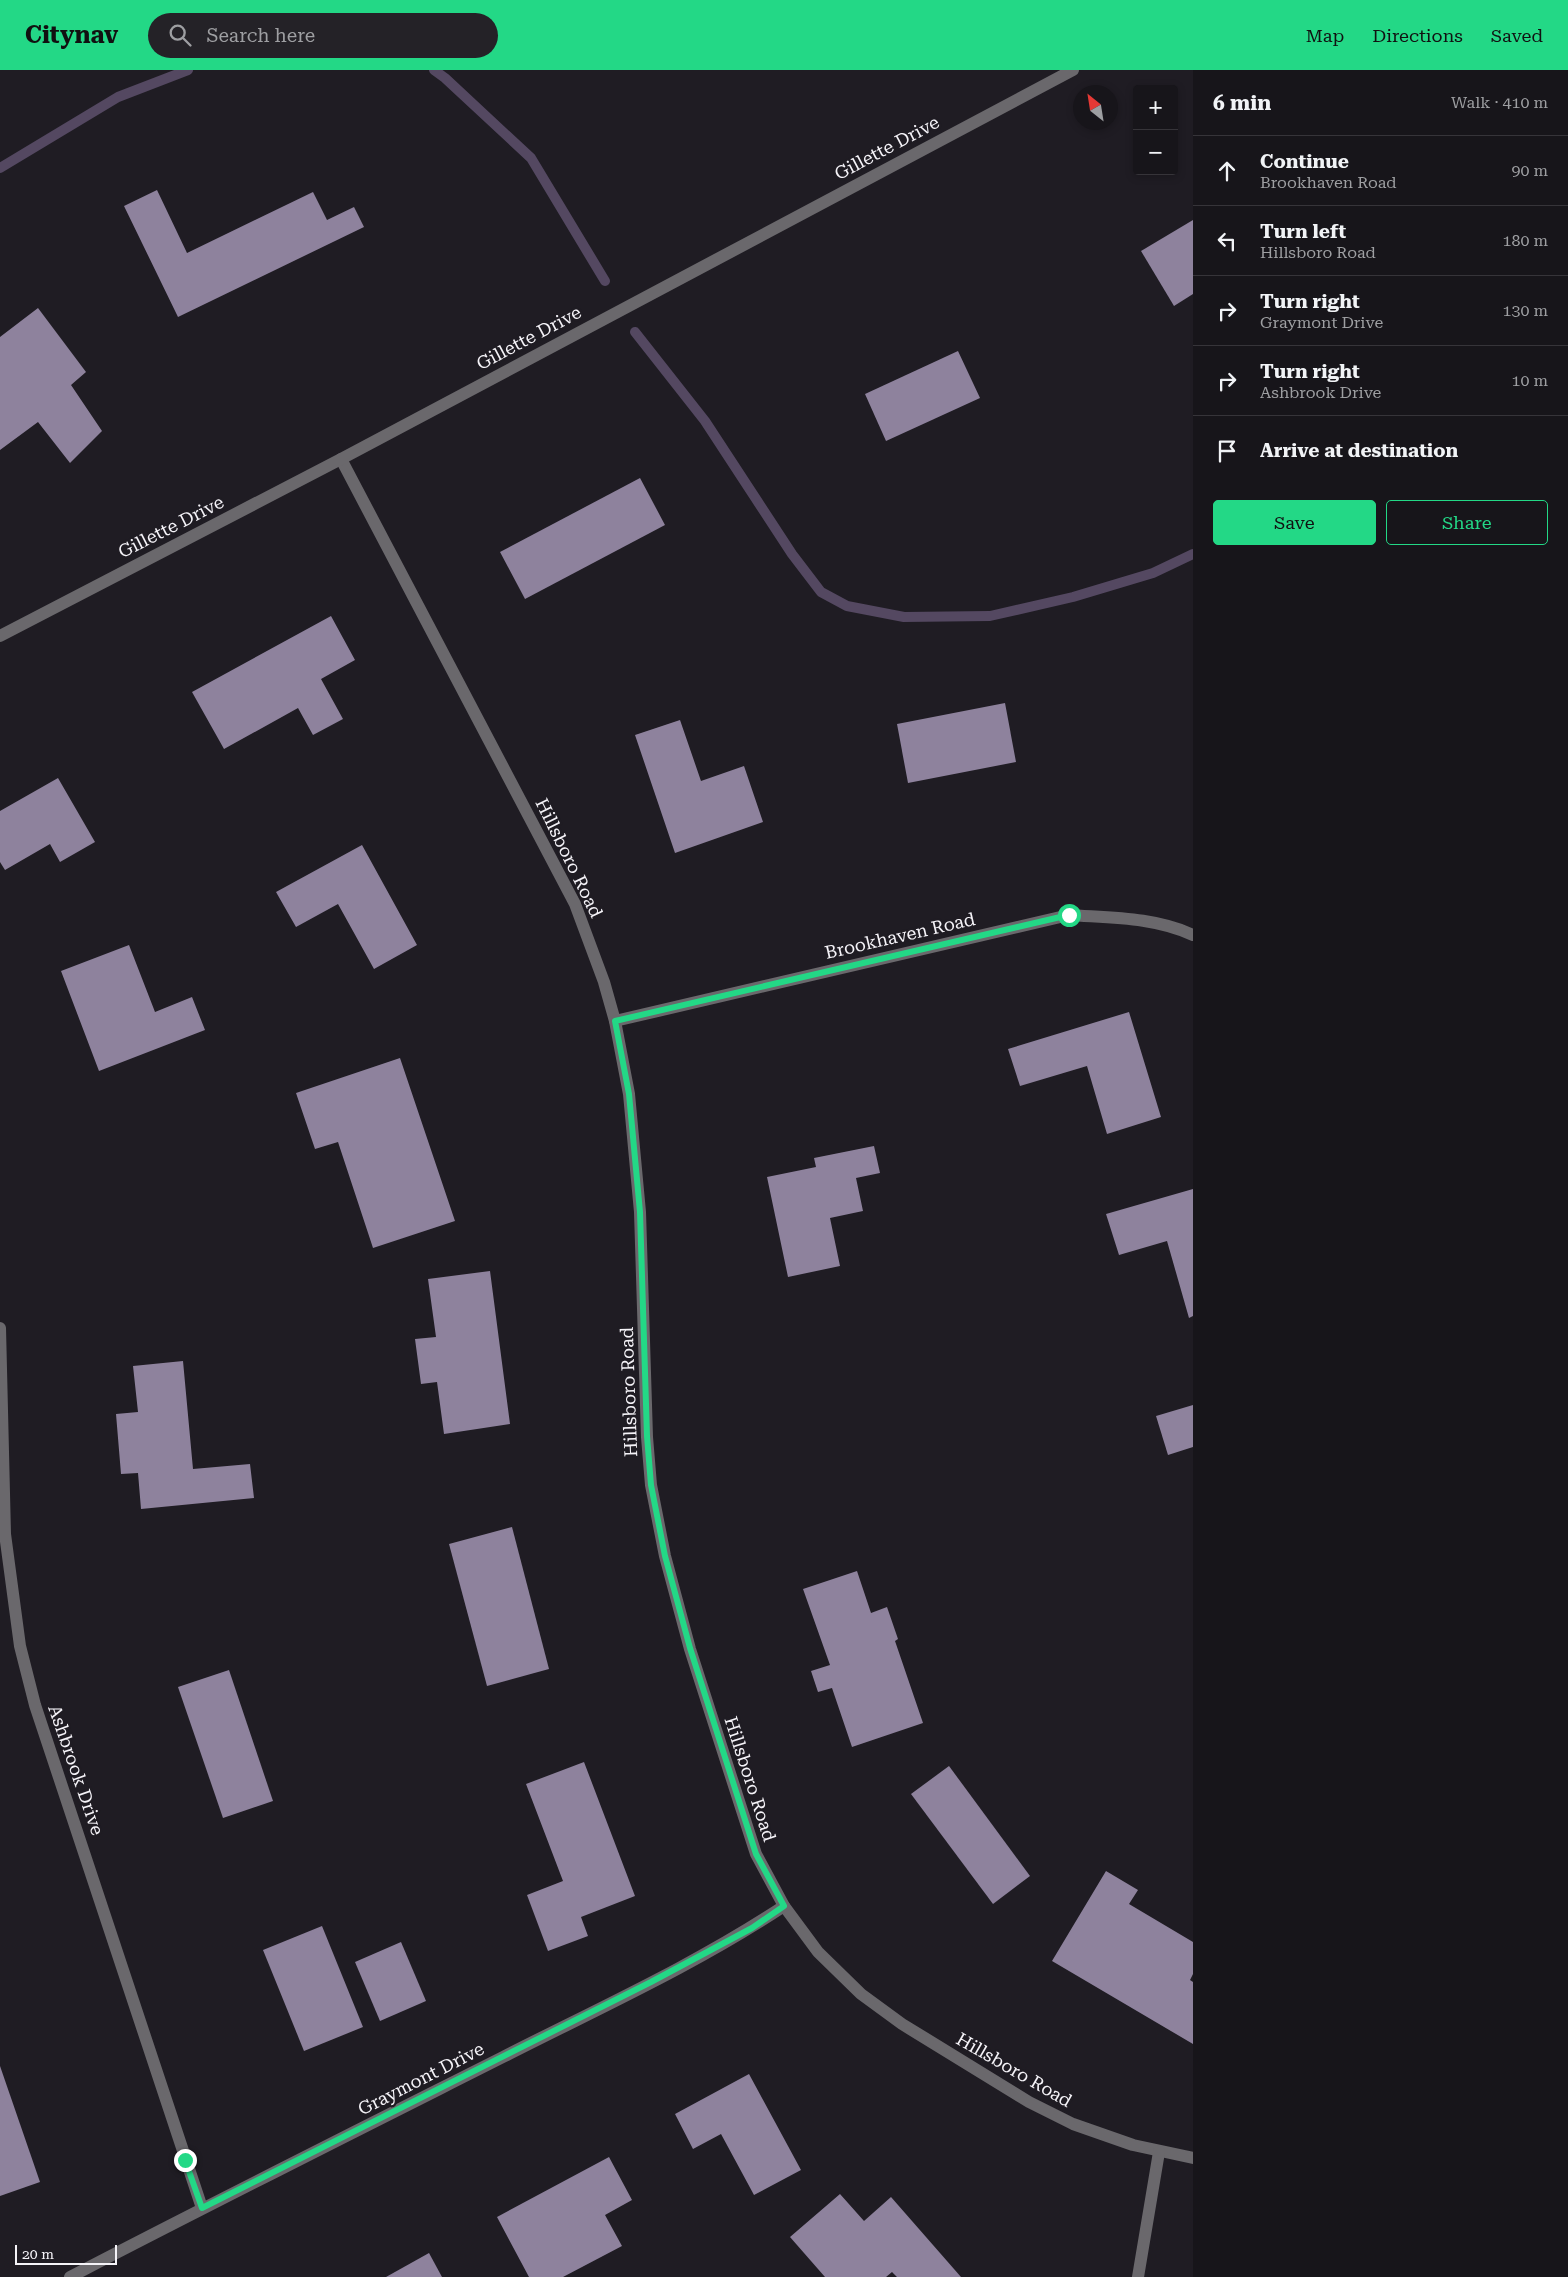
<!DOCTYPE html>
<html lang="en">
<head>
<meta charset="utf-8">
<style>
	body { margin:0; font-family:"Roboto Serif",serif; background:#242227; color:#f1f3f6 }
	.controls { position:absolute; right:15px; top:15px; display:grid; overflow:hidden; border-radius:5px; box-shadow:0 2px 8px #0003 }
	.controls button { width:45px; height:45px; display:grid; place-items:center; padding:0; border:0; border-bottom:1px solid #363439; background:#17151a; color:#f1f3f6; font:25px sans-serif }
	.compass { position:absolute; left:1073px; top:15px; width:45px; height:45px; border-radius:50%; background:#17151a; box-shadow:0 2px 8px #0003; rotate:330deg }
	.scale { position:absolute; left:15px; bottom:12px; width:102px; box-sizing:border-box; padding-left:5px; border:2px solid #f5f3f8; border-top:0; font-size:14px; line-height:18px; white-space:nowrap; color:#f5f3f8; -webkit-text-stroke:4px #1f1c23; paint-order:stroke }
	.stop { position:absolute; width:15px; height:15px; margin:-11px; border:4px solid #23d886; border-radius:50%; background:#fff }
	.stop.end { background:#23d886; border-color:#fff; box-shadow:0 1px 5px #0008 }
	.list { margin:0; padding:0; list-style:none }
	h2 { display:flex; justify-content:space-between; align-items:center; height:65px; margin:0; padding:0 20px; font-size:21px }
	h2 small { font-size:16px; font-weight:400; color:#9e9fa2 }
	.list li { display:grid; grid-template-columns:32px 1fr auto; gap:15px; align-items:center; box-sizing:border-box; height:70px; padding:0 20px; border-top:1px solid #363439 }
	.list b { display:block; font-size:19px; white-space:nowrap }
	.list p { margin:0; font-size:16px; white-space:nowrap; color:#9e9fa2 }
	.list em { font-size:16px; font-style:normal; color:#9e9fa2 }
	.actions { display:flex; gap:10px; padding:15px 20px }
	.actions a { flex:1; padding:11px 0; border:1px solid #23d886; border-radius:5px; text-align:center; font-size:18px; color:#23d886 }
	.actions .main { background:#23d886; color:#111 }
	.icon { flex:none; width:28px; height:28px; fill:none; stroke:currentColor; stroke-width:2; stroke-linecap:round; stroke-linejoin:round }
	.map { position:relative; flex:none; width:1193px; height:2207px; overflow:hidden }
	header { display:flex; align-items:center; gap:30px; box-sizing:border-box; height:70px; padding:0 25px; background:#23d886; color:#111 }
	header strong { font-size:24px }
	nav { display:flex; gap:28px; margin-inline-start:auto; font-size:18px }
	.search { width:350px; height:45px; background:#242227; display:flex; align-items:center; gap:12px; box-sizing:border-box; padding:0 18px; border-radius:28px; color:#9e9fa2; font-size:19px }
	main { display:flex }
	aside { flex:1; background:#17151a }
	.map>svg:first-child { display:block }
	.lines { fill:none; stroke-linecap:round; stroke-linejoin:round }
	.stream { stroke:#544861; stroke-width:10 }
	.building { fill:#8e829d }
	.minor { stroke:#6a686c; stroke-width:12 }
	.route { stroke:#23d886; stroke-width:6 }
	.labels { text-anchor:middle; stroke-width:4.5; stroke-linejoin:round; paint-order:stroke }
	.street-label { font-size:18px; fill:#f5f3f8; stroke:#1f1c23 }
</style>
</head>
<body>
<header>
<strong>Citynav</strong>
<div class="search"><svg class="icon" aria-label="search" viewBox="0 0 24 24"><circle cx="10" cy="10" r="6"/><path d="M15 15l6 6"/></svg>Search here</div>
<nav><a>Map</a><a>Directions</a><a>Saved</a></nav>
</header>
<main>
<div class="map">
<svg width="1193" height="2207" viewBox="0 0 1193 2207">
	<rect width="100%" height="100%" fill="#1f1c23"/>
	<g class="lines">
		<g class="stream">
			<polyline points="434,0 445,8 531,88 605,211"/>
			<polyline points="0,98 118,27 188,0"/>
			<polyline points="635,262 705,351 792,484 821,522 847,536 904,547 990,546 1073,527 1153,503 1193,484"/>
		</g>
	</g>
	<g class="building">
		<polygon points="157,120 187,183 313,122 327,150 354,137 364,157 178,247 124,136"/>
		<polygon points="1193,150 1193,224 1174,236 1141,181"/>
		<polygon points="38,238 86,302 71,315 102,361 70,393 38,352 0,380 0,267"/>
		<polygon points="958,281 980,328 886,371 865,324"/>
		<polygon points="640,408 665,455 525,529 500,482"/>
		<polygon points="331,546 355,590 321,609 343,649 313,665 298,638 224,679 192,622"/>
		<polygon points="1005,633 1016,692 908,713 897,654"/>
		<polygon points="680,650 701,711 744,696 763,752 675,783 635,665"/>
		<polygon points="58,708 95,772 60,792 50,774 5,800 0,792 0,741"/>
		<polygon points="362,775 417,875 374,899 338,834 296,857 276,822"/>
		<polygon points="129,875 155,942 192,927 205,960 99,1001 61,901"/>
		<polygon points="1129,942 1161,1047 1107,1064 1087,996 1020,1016 1008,979"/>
		<polygon points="400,988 455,1151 373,1178 338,1072 315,1079 296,1023"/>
		<polygon points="874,1076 880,1103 856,1108 863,1141 830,1148 840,1196 788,1207 767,1107 816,1097 814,1088"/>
		<polygon points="1193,1119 1193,1246 1189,1248 1167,1171 1119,1185 1106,1144"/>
		<polygon points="490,1201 510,1354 444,1364 437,1312 421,1314 415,1269 436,1267 428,1209"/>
		<polygon points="183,1291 193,1399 250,1394 254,1428 141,1439 138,1403 121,1404 116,1344 138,1342 133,1296"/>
		<polygon points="1193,1335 1193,1377 1168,1385 1156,1346"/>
		<polygon points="512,1457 549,1599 487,1616 449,1474"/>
		<polygon points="857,1501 871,1543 887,1537 898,1569 895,1571 923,1653 852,1677 832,1618 818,1622 811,1601 830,1595 803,1519"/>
		<polygon points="229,1600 273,1731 223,1748 178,1617"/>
		<polygon points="584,1692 635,1826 581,1847 588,1866 548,1881 527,1825 563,1811 526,1714"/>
		<polygon points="949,1696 1030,1806 993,1834 911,1724"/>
		<polygon points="1106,1801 1138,1820 1129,1834 1193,1872 1193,1904 1190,1910 1193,1912 1193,1974 1052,1891"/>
		<polygon points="322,1856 363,1957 304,1981 263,1880"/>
		<polygon points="401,1872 426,1931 380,1951 355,1892"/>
		<polygon points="0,1996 40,2112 0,2126"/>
		<polygon points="749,2004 801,2100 754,2125 721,2064 693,2079 675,2044"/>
		<polygon points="609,2087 632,2130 605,2145 622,2176 563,2207 529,2207 497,2147"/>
		<polygon points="840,2124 864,2151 891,2127 961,2207 897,2207 892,2202 886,2207 825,2207 790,2167"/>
		<polygon points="429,2183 442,2207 386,2207"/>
	</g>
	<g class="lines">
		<g class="minor">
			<polyline points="341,389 575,834 604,912 615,951 629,1024 640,1142 647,1367 651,1415 665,1486 690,1579 756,1784 784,1836 818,1882 861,1924 902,1954 1029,2032 1073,2054 1133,2075 1193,2088"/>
			<polyline points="0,566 341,389 1073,0"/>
			<path d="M 615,951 L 1069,845 C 1111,848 1154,847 1193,865"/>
			<polyline points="0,1258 5,1464 20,1576 35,1635 202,2138"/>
			<path d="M 70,2207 C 214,2132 358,2060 503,1987 C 597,1939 695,1895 784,1836"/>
			<polyline points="1138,2207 1159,2082"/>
		</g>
	</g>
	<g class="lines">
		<polyline class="route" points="185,2090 202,2138 651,1912 752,1858 784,1836 756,1784 690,1578 665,1486 651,1415 647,1366 640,1142 629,1024 615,951 1069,845"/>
	</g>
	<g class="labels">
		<g class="street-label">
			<text transform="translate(887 78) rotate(-28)" y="6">Gillette Drive</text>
			<text transform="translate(529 268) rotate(-28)" y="6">Gillette Drive</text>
			<text transform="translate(171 457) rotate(-27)" y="6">Gillette Drive</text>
			<text transform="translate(569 788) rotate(64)" y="6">Hillsboro Road</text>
			<text transform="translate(900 866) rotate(-13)" y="6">Brookhaven Road</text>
			<text transform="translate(629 1322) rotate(-92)" y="6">Hillsboro Road</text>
			<text transform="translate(76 1700) rotate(71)" y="6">Ashbrook Drive</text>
			<text transform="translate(750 1709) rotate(72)" y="6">Hillsboro Road</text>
			<text transform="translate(1014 2000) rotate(30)" y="6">Hillsboro Road</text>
			<text transform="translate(421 2009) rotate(-27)" y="6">Graymont Drive</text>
		</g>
	</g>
</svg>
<div class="controls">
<button>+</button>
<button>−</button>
</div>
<svg class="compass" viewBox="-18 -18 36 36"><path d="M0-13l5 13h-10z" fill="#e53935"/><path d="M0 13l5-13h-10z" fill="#9e9fa2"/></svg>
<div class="scale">20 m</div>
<div class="stop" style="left:1069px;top:845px"></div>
<div class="stop end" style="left:185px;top:2090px"></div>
</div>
<aside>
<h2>6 min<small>Walk · 410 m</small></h2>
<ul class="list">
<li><svg class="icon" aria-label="ahead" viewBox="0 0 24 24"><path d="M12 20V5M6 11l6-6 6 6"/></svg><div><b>Continue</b><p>Brookhaven Road</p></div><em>90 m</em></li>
<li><svg class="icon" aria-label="left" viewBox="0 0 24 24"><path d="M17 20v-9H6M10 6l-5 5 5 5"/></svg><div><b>Turn left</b><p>Hillsboro Road</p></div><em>180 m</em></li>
<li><svg class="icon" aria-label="right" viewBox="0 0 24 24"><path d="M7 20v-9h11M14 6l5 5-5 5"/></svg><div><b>Turn right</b><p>Graymont Drive</p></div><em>130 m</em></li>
<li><svg class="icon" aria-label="right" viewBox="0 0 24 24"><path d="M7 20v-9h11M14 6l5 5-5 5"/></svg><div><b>Turn right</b><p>Ashbrook Drive</p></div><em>10 m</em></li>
<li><svg class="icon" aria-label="arrive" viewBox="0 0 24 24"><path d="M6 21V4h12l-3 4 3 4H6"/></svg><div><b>Arrive at destination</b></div></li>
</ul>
<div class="actions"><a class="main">Save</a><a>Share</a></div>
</aside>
</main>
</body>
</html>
